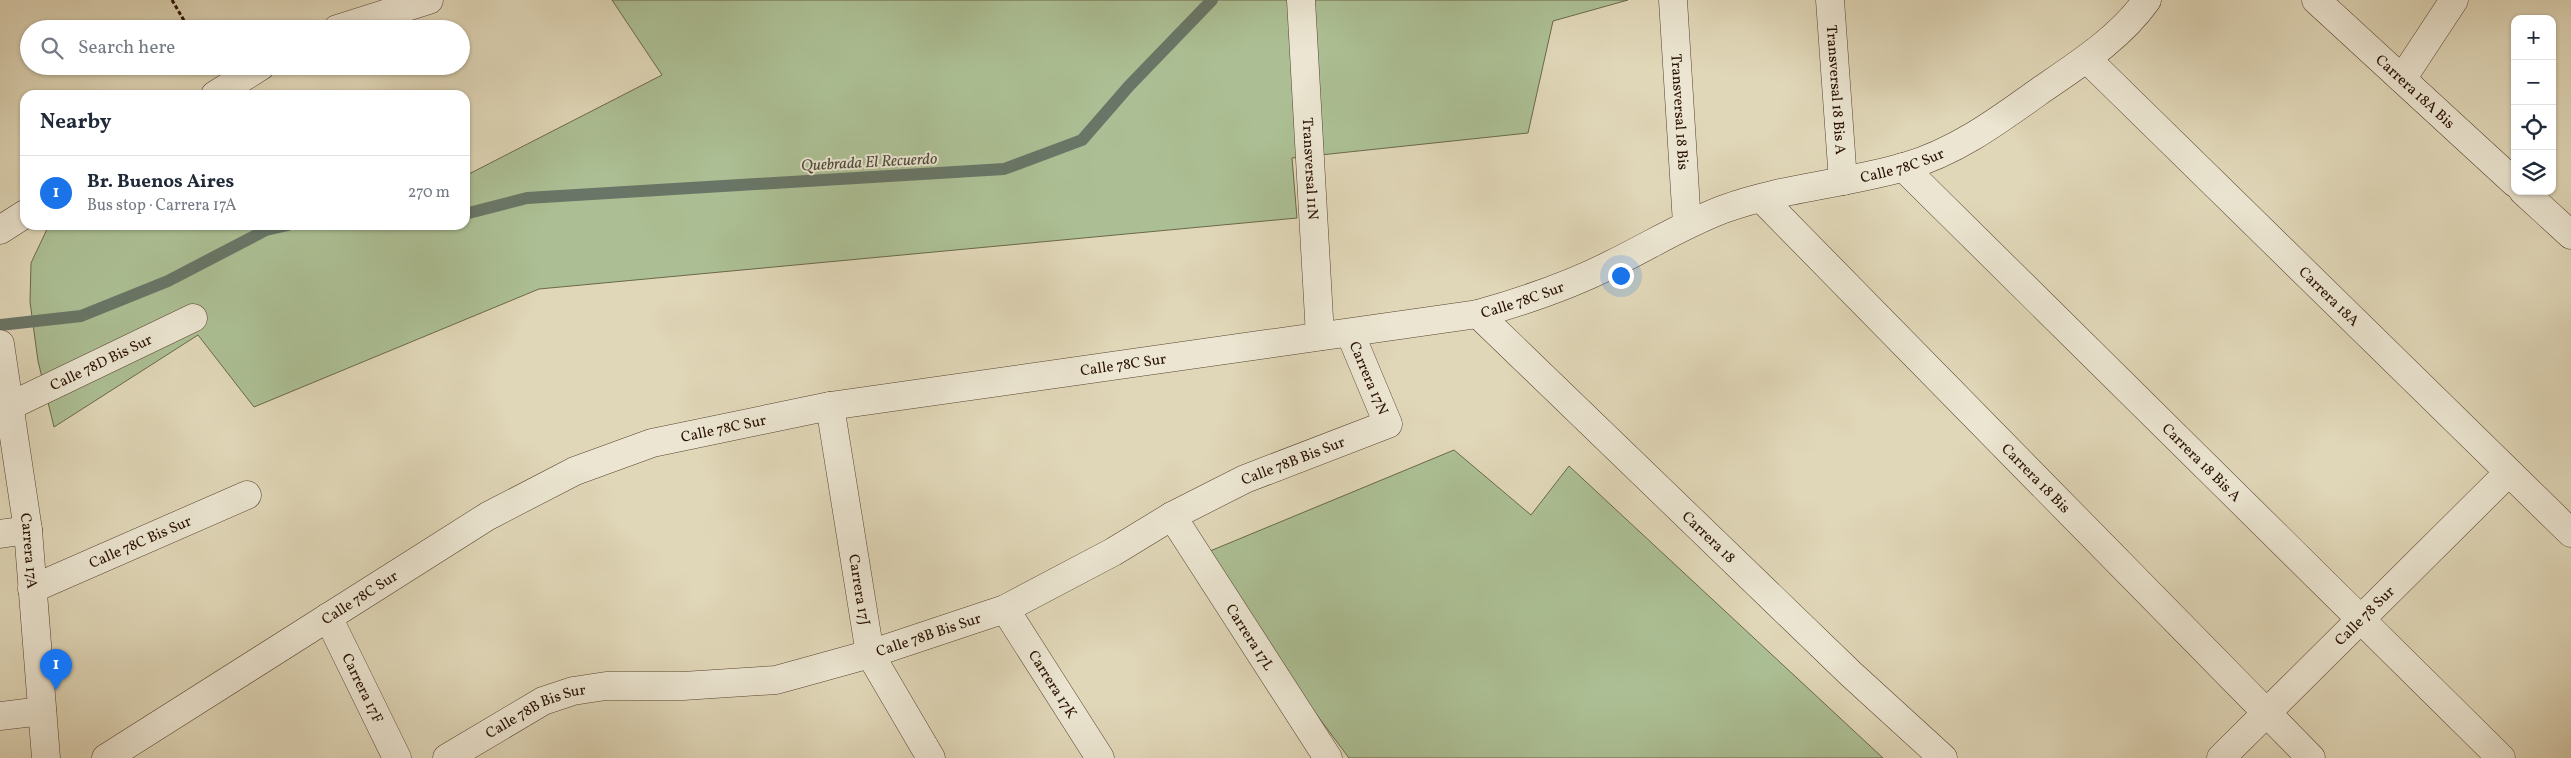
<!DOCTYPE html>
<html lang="en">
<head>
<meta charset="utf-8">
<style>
	body { margin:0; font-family:Vollkorn,serif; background:#f2f2f3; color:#1f2937 }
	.controls { position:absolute; right:15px; top:15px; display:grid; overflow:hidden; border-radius:10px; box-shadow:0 1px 4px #0004 }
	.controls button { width:45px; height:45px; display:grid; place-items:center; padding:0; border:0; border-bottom:1px solid #e0e1e3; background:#fff; color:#1f2937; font:25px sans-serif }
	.you { position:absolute; left:1620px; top:275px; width:18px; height:18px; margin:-12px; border:4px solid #fff; border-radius:50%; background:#1a73e8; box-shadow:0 0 0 8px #1a73e833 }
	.badge { display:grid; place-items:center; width:32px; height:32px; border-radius:50%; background:#1a73e8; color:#fff; font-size:16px; font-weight:700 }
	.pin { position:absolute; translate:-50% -41px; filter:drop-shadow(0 1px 2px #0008) }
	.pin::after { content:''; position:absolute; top:26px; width:18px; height:15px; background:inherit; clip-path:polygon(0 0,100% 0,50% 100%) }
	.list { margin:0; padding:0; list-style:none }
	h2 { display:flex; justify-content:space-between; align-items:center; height:65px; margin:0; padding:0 20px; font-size:21px }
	h2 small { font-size:16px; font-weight:400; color:#747a83 }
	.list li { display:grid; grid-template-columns:32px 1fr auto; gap:15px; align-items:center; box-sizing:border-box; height:75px; padding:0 20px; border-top:1px solid #e0e1e3 }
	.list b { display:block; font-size:19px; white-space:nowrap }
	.list p { margin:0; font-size:16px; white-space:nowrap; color:#747a83 }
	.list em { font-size:16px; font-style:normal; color:#747a83 }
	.icon { flex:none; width:28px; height:28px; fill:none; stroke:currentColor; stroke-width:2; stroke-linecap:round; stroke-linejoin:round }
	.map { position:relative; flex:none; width:2571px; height:758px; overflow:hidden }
	.search { position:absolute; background:#fff; box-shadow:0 1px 4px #0004; left:20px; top:20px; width:450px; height:55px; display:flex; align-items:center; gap:12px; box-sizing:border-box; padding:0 18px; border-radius:28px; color:#747a83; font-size:19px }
	.panel { position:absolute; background:#fff; box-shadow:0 1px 4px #0004; left:20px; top:90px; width:450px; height:140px; border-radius:15px }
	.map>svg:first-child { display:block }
	.green { fill:#acbf94; stroke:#6a684a }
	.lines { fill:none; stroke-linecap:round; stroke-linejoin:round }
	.stream { stroke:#697667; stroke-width:12 }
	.minor-casing { stroke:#57422e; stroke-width:29 }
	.tertiary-casing { stroke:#57422e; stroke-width:29 }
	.path { stroke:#291000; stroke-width:3; stroke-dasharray:4 2.5; stroke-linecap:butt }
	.minor { stroke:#ebe5d1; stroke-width:28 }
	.tertiary { stroke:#ebe5d1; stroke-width:28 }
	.labels { text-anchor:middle; stroke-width:4; stroke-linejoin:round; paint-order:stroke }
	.street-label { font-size:15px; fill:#291000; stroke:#ebe5d1 }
	.water-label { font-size:16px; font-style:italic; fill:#4e4c3c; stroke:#ebe5d1 }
</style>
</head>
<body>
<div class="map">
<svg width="2571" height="758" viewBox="0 0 2571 758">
	<rect width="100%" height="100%" fill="#e0d7b8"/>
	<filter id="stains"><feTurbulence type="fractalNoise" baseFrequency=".004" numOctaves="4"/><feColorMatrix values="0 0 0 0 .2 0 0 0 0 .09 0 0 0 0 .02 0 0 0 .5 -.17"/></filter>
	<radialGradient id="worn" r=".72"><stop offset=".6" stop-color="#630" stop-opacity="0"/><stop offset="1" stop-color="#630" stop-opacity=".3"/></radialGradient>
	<g class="green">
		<polygon points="612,0 1628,0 1553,21 1528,133 1292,158 1297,218 539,289 254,407 198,335 54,427 38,361 30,302 31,263 49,225 465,225 465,176 662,75"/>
		<polygon points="1454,450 1531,515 1569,466 1883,758 1349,758 1198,556"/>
	</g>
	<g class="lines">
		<g class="stream">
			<polyline points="465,214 527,198 1004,169 1082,140 1129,86 1212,0"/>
			<polyline points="0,325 81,316 168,281 266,230 288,225"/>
		</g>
		<defs>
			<g id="minor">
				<path id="s1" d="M 1301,0 L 1320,336"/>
				<path id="s2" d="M 1673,0 L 1687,224"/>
				<path id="s3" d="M 1830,0 L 1843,181"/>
				<path id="s4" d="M 2316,0 L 2515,183"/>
				<polyline points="337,29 429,0"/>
				<path id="s5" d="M 2087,59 L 2571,533"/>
				<polyline points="2402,79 2454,0"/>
				<polyline points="215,95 261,66"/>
				<path id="s6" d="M 1903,167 L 2501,758"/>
				<polyline points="2523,191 2571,235"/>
				<path id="s7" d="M 1762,199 L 2311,758"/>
				<polyline points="0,230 25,214"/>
				<path id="s8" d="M 10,406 L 193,318"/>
				<path id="s9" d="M 830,406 L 870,654 L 931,758"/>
				<path id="s10" d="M 1172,516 L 1328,758"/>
				<polyline points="0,534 28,530"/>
				<path id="s11" d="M 32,589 L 247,495"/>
				<path id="s12" d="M 1005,609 L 1100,758"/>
				<path id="s13" d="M 328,617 L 397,758"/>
				<polyline points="0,716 42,711"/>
				<path id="s14" d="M 447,758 L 543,701 L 573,691 L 606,686 L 683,686 L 776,680 L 870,654 L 1005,609 L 1113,552 L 1172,516 L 1245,479 L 1388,424 L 1350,333"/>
				<path id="s15" d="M 2221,758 L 2508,473"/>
			</g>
			<g id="tertiary">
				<path id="s16" d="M 1478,314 L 1851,674 L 1943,758"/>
				<path id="s17" d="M 0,344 L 28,530 L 46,758"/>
				<path id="s18" d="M 106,758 L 488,516 L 575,471 L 652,443 L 830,406 L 1478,314 C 1524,301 1569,286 1612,264 C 1649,246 1684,224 1724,209 C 1781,188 1845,184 1904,167 C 1956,152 1998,121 2041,90 C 2079,64 2120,38 2147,0"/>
			</g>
		</defs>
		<use href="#minor" class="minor-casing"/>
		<use href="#tertiary" class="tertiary-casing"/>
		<polyline class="path" points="172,0 189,29"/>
		<use href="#minor" class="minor"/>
		<use href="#tertiary" class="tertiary"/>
	</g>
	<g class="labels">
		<g class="street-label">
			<text dy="5" stroke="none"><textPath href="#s3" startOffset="90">Transversal 18 Bis A</textPath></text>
			<text dy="5" stroke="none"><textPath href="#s4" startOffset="135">Carrera 18A Bis</textPath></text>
			<text dy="5" stroke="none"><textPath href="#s2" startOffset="112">Transversal 18 Bis</textPath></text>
			<text dy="5" stroke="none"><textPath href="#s18" startOffset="1920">Calle 78C Sur</textPath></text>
			<text dy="5" stroke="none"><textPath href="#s1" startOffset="169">Transversal 11N</textPath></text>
			<text dy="5" stroke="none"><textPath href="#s5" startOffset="339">Carrera 18A</textPath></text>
			<text dy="5" stroke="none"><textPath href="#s18" startOffset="1515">Calle 78C Sur</textPath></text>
			<text dy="5" stroke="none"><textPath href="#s8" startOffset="101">Calle 78D Bis Sur</textPath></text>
			<text dy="5" stroke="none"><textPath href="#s18" startOffset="1110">Calle 78C Sur</textPath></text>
			<text transform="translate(1369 378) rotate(67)" y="5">Carrera 17N</text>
			<text dy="5" stroke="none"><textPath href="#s18" startOffset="705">Calle 78C Sur</textPath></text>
			<text dy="5" stroke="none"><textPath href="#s14" startOffset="911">Calle 78B Bis Sur</textPath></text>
			<text dy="5" stroke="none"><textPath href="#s6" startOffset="420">Carrera 18 Bis A</textPath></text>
			<text dy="5" stroke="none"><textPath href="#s7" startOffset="391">Carrera 18 Bis</textPath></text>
			<text dy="5" stroke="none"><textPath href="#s16" startOffset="321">Carrera 18</textPath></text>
			<text dy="5" stroke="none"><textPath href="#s11" startOffset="118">Calle 78C Bis Sur</textPath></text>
			<text dy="5" stroke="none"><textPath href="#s17" startOffset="209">Carrera 17A</textPath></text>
			<text dy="5" stroke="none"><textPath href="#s9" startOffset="186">Carrera 17J</textPath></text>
			<text dy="5" stroke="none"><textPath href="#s18" startOffset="300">Calle 78C Sur</textPath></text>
			<text dy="5" stroke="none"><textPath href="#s15" startOffset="202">Calle 78 Sur</textPath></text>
			<text dy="5" stroke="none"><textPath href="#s14" startOffset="506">Calle 78B Bis Sur</textPath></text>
			<text dy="5" stroke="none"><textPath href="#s10" startOffset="144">Carrera 17L</textPath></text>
			<text dy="5" stroke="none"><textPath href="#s12" startOffset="89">Carrera 17K</textPath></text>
			<text dy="5" stroke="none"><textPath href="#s13" startOffset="79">Carrera 17F</textPath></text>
			<text dy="5" stroke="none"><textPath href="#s14" startOffset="101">Calle 78B Bis Sur</textPath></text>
		</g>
		<g class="water-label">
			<text transform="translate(869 161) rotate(-3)" y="6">Quebrada El Recuerdo</text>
		</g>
	</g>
	<rect width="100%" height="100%" filter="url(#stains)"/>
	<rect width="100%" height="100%" fill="url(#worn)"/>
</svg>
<div class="controls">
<button>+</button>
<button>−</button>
<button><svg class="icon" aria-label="locate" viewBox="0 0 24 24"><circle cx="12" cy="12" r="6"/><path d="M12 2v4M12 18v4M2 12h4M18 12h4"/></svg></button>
<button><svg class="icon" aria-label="layers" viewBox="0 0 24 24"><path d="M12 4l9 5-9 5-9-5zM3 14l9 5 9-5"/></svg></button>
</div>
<div class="you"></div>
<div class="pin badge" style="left:56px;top:690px">1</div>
<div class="search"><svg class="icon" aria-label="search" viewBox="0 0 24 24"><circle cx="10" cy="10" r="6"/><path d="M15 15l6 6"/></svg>Search here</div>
<section class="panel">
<h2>Nearby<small></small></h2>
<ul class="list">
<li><span class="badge">1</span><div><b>Br. Buenos Aires</b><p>Bus stop · Carrera 17A</p></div><em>270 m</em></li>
</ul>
</section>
</div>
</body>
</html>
